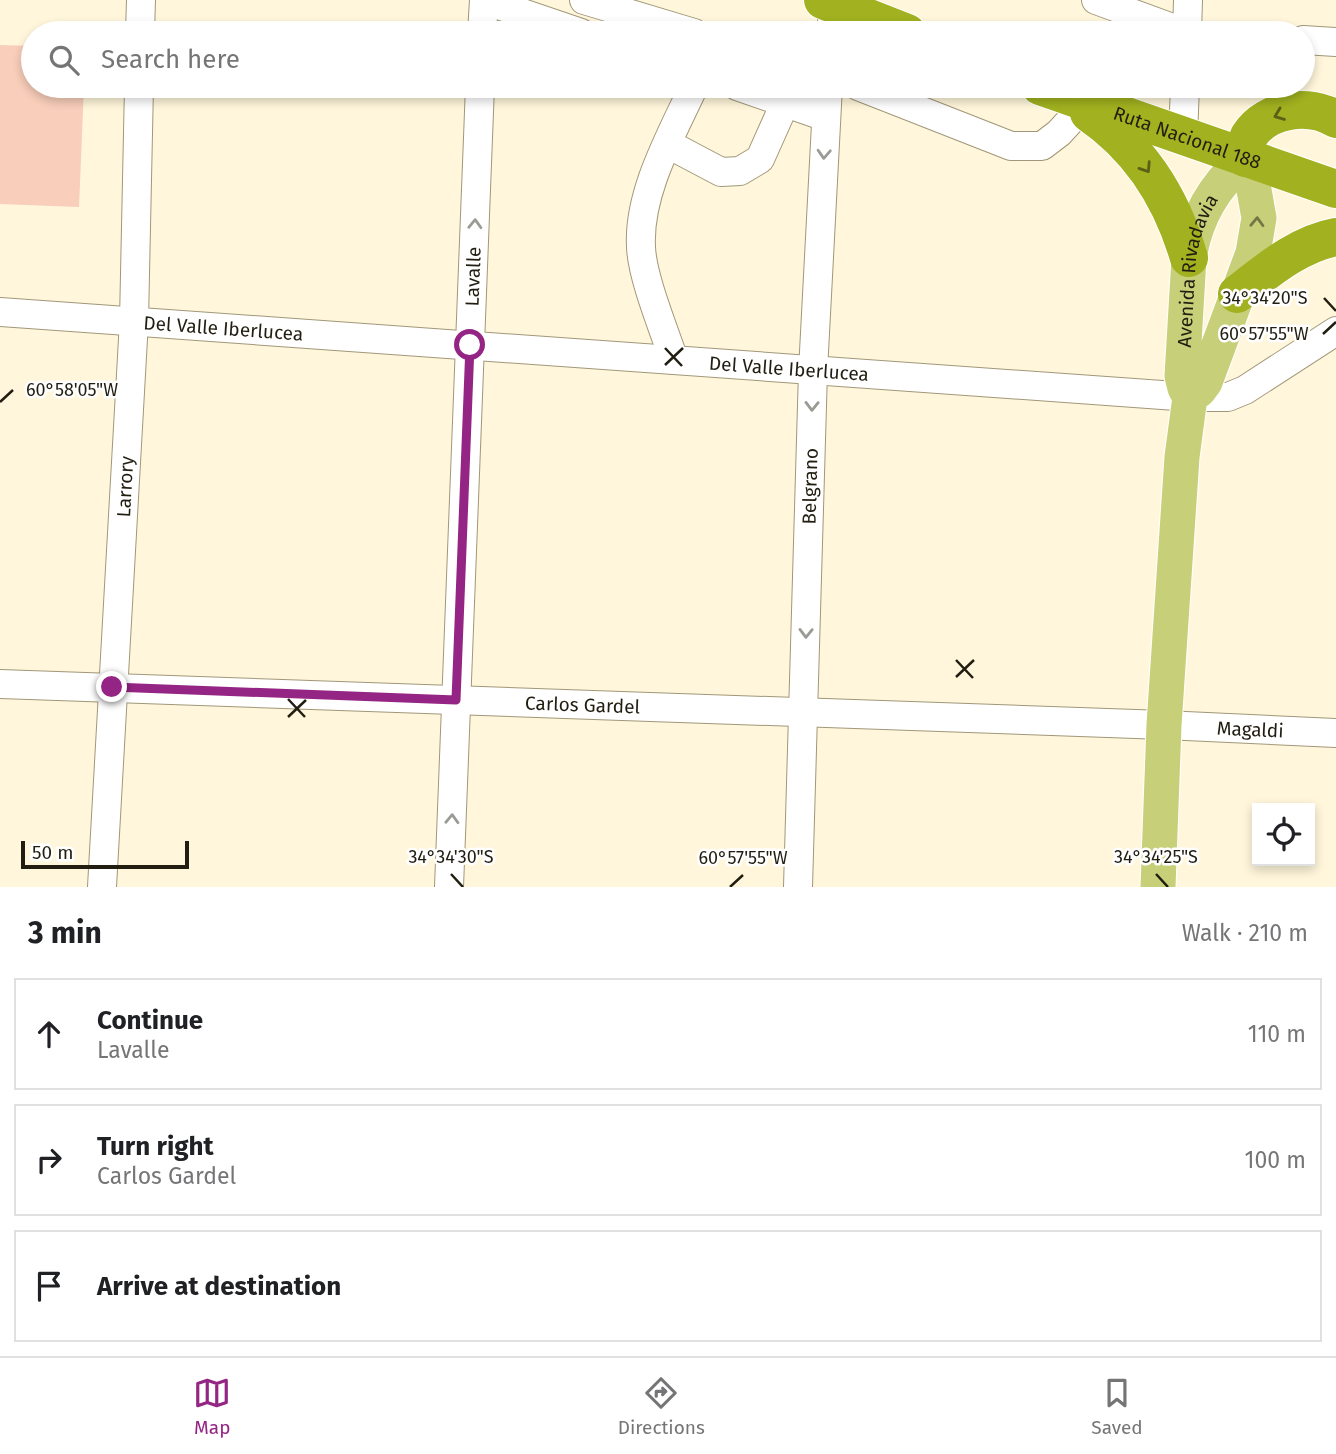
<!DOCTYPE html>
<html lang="en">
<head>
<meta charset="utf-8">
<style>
	body { margin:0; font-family:"Fira Sans",sans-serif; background:#f6f6f6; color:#202124 }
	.controls { position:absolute; right:21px; bottom:21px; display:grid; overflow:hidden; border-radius:0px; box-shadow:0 4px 10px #0003 }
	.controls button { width:63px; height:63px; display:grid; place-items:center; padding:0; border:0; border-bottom:2px solid #e0e0e0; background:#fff; color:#202124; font:35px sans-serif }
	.scale { position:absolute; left:21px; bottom:18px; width:168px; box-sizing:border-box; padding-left:7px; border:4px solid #211e11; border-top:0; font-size:19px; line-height:24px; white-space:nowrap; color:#211e11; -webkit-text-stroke:5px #fff; paint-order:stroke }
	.stop { position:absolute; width:21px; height:21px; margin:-16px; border:5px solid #952584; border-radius:50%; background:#fff }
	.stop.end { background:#952584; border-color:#fff; box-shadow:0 2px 7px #0008 }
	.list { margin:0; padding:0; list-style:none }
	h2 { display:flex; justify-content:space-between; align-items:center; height:91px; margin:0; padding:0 28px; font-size:30px }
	h2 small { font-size:23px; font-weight:400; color:#757577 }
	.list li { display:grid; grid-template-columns:46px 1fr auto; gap:21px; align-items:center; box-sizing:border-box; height:112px; margin:0 14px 14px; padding:0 14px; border:2px solid #e0e0e0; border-radius:0px }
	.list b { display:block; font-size:26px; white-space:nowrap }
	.list p { margin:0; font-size:23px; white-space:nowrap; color:#757577 }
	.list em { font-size:23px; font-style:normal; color:#757577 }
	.icon { flex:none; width:38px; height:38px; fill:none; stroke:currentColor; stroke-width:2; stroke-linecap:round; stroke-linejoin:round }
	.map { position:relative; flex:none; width:1336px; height:887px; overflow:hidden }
	.search { position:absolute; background:#fff; box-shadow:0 4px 10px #0003; left:21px; right:21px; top:21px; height:77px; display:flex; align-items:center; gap:18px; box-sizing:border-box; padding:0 24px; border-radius:38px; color:#757577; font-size:26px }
	.sheet { height:469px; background:#fff }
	nav { display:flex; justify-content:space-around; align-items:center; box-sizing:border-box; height:98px; border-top:2px solid #e0e0e0; background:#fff; font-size:19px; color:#757577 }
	nav a { display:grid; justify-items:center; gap:4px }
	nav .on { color:#952584 }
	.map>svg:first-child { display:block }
	.green { fill:#f9ceba }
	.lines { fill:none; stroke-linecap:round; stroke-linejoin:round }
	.minor-casing { stroke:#a19778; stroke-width:30 }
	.major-casing { stroke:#fff; stroke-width:37 }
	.highway-casing { stroke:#fff; stroke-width:40 }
	.minor { stroke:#fff; stroke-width:28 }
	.major { stroke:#c7d079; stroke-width:35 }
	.highway { stroke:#a1b11f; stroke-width:38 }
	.oneway { stroke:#5b6017 }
	.oneway2 { stroke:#9b9a94 }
	.oneway3 { stroke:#747745 }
	.route { stroke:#952584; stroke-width:9 }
	.ticks { fill:none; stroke:#211e11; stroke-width:2.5 }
	.labels { text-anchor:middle; stroke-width:5; stroke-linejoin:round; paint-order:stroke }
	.street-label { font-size:19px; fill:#211e11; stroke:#fff }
	.ticks-label { font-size:18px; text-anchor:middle; fill:#211e11; stroke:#fff; stroke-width:5; stroke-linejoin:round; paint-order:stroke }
</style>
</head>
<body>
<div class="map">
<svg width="1336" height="887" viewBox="0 0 1336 887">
	<rect width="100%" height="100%" fill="#fff6db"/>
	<polygon class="green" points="0,45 33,46 33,86 84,86 79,207 0,204"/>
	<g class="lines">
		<defs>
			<g id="minor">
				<polyline points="484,0 581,33"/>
				<polyline points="584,0 694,33"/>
				<polyline points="1096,0 1186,33"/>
				<polyline points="140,33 141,0"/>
				<polyline points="482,33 484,0"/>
				<polyline points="831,33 834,0"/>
				<polyline points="1187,33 1188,0"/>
				<polyline points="1303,40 1336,42"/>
				<polyline points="737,86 826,117"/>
				<polyline points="858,86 1011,146 1042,146 1059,133 1081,109"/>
				<polyline points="1183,136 1185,86"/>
				<polyline points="668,144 721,172 740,171 760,159 785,103"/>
				<path id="s1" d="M 0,312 L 1190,397 L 1228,397 L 1245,390 L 1336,331"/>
				<path d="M 674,360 C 664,330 642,277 641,247 C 638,192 672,134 694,86"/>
				<path id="s2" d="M 0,684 L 1164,725 L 1336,733"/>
				<path id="s3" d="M 102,887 L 134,321 L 139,86"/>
				<path id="s4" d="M 449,887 L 480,86"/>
				<path id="s5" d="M 798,887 L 813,371 L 828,86"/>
			</g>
			<g id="major">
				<path id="s6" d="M 1158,887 L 1164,725 L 1182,457 L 1190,397 L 1185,388 L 1182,376 L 1189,258 C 1196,216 1214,187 1245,158 L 1254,190 L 1259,218 L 1253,253 L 1205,382 L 1199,390 L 1190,397"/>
			</g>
			<g id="highway">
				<polyline points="823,0 907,33"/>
				<path id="s7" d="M 1040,86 L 1336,189"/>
				<path d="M 1089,113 C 1140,148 1172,199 1189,258"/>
				<path d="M 1245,158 C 1246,151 1246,142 1249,136 C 1267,108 1309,103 1336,119"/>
				<path d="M 1237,294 C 1267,271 1298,244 1336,237"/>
			</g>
		</defs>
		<use href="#minor" class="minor-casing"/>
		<use href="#major" class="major-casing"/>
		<use href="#highway" class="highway-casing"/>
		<use href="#minor" class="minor"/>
		<use href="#major" class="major"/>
		<use href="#highway" class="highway"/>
	</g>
	<defs><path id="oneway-chevron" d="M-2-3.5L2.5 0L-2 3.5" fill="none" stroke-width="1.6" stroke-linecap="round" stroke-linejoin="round" transform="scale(1.75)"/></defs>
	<g class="oneway">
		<use href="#oneway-chevron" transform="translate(1279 115) rotate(159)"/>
		<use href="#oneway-chevron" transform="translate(1146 168) rotate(57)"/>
	</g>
	<g class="oneway2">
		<use href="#oneway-chevron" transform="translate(824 154) rotate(93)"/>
		<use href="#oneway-chevron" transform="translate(475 224) rotate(-88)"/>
		<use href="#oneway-chevron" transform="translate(812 406) rotate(91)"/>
		<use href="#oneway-chevron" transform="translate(806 633) rotate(91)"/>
		<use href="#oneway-chevron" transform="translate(452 819) rotate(-88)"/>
	</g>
	<use class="oneway3" href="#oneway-chevron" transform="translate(1257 222) rotate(-88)"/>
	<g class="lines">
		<polyline class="route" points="112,687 456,700 470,345"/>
	</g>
	<path class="ticks" d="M 1324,298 L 1336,311M 1323,334 L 1336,322M 665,348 L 682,366M 665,365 L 683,348M 0,402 L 13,390M 956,660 L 973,678M 956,677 L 974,660M 288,699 L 305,717M 288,717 L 306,700M 451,874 L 463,887M 1156,874 L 1168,887M 730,887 L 743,875"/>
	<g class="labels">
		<g class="street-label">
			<text dy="7" stroke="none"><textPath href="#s7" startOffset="156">Ruta Nacional 188</textPath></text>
			<text dy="7" stroke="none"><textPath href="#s6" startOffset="621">Avenida Rivadavia</textPath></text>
			<text dy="7" stroke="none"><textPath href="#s4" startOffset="611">Lavalle</textPath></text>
			<text dy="7" stroke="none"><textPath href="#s1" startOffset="224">Del Valle Iberlucea</textPath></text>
			<text dy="7" stroke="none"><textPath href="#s1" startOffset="791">Del Valle Iberlucea</textPath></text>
			<text dy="7" stroke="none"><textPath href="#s5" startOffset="401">Belgrano</textPath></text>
			<text dy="7" stroke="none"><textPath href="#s3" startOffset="401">Larrory</textPath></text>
			<text dy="7" stroke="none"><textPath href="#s2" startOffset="583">Carlos Gardel</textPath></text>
			<text dy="7" stroke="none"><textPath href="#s2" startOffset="1251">Magaldi</textPath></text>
		</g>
	</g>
	<g class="ticks-label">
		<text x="1265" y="304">34°34'20"S</text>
		<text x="1264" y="340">60°57'55"W</text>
		<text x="72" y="396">60°58'05"W</text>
		<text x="451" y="863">34°34'30"S</text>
		<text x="1156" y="863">34°34'25"S</text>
		<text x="743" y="864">60°57'55"W</text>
	</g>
</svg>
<div class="controls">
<button><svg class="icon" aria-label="locate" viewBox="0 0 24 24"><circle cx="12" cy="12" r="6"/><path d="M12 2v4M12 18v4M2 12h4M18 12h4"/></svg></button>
</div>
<div class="scale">50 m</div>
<div class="stop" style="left:470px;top:345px"></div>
<div class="stop end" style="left:112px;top:687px"></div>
<div class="search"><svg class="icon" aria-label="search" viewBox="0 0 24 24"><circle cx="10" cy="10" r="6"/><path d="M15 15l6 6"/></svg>Search here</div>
</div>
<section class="sheet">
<h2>3 min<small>Walk · 210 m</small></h2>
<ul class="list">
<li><svg class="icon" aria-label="ahead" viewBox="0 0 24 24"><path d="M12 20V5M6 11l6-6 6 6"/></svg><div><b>Continue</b><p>Lavalle</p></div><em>110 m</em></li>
<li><svg class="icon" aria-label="right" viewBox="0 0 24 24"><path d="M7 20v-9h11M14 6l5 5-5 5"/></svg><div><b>Turn right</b><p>Carlos Gardel</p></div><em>100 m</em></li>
<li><svg class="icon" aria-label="arrive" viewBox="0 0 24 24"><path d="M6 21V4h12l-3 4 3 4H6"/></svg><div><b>Arrive at destination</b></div></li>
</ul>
</section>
<nav>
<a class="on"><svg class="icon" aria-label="map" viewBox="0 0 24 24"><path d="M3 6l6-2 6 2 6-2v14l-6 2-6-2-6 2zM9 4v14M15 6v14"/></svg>Map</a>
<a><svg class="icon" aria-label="directions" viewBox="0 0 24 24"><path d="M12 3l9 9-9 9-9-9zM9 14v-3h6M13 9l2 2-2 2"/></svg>Directions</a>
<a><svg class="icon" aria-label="saved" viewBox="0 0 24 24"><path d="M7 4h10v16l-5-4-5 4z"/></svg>Saved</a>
</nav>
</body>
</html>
